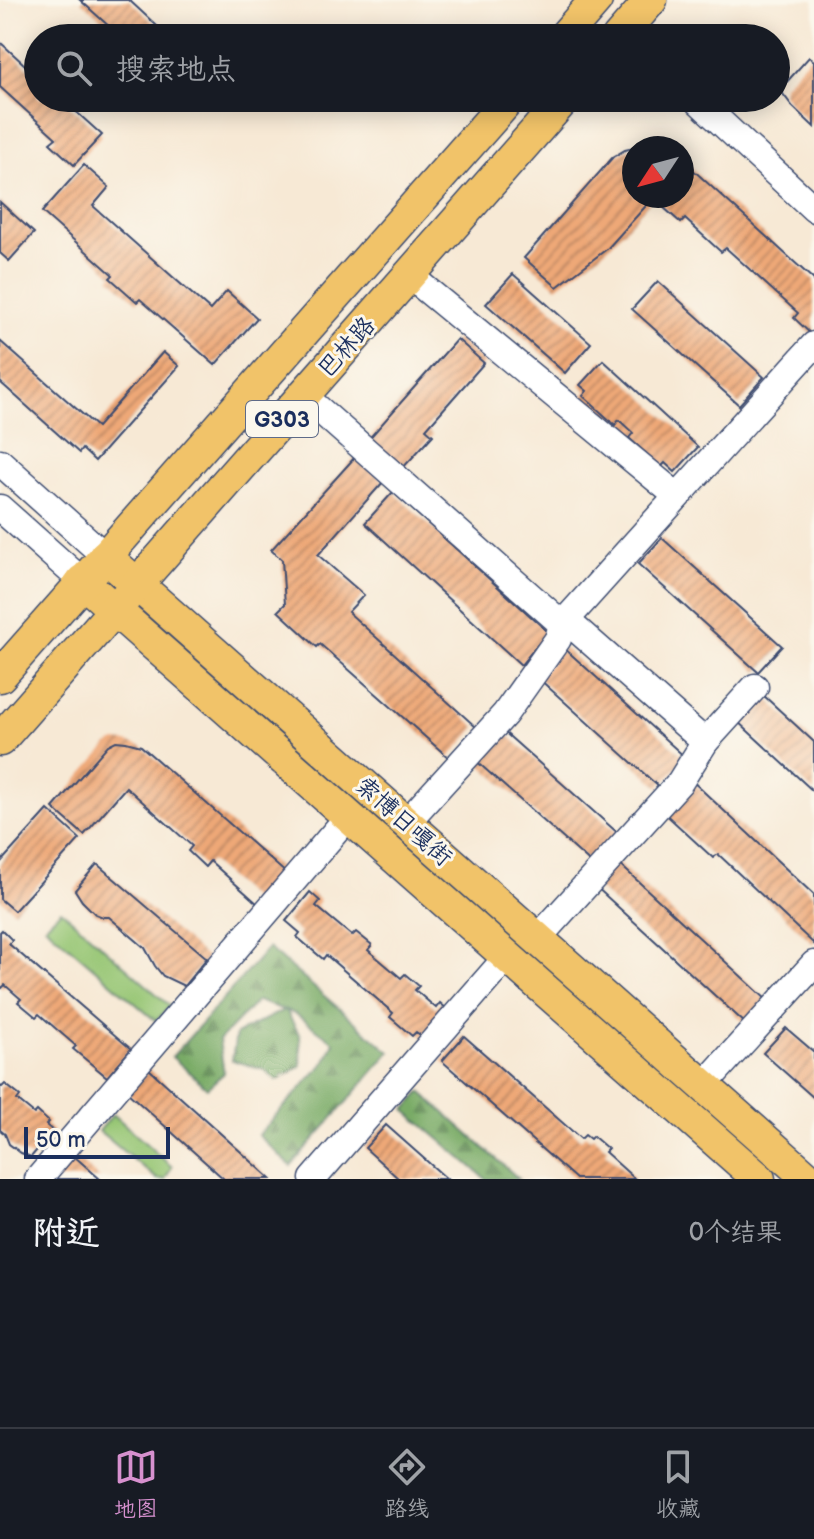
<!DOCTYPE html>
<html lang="zh">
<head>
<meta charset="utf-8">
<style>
	body { margin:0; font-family:"Balsamiq Sans","LXGW WenKai TC",sans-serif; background:#20242c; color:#f1f3f6 }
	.compass { position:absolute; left:622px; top:136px; width:72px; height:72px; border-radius:50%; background:#171b24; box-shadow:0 4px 20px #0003; rotate:234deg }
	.scale { position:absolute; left:24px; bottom:20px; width:146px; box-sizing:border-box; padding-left:8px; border:4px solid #1b2f5e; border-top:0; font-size:22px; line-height:28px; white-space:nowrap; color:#1b2f5e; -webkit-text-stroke:6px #fbf7ec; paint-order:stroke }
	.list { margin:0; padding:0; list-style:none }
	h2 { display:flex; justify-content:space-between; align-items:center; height:104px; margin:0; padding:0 32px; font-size:34px }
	h2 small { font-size:26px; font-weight:400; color:#9ea1a6 }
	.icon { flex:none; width:44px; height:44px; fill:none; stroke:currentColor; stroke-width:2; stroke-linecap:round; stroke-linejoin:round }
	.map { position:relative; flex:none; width:814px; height:1179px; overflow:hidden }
	.search { position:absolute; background:#171b24; box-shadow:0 4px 20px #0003; left:24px; right:24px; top:24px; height:88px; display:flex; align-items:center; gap:20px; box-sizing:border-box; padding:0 28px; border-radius:44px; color:#9ea1a6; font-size:30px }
	.sheet { height:248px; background:#171b24 }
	nav { display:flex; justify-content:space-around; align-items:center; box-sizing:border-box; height:112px; border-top:2px solid #363941; background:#171b24; font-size:22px; color:#9ea1a6 }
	nav a { display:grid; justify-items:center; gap:4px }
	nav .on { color:#d690ce }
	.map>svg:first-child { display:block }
	.grass { fill:#97c675; stroke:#597a6a; stroke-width:2 }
	.forest { fill:url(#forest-firs); stroke:#4a6d62; stroke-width:2 }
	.building { fill:url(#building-hatch) }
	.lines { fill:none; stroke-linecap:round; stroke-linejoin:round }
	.minor-casing { stroke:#3c4b70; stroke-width:29 }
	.major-casing { stroke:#3c4b70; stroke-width:35 }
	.minor { stroke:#fff; stroke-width:26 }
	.major { stroke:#f1c369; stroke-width:32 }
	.labels { text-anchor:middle; stroke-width:6; stroke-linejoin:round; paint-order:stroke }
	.shield { fill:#fbf7ec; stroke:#5e6b89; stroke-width:2 }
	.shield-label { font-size:22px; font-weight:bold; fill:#1b2f5e }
	.street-label { font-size:24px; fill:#1b2f5e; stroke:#fbf7ec }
</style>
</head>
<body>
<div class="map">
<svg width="814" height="1179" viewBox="0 0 814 1179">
	<defs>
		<pattern id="forest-firs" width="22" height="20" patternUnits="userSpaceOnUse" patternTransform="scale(2)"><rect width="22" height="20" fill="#79ab66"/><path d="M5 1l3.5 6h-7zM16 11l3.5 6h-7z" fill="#628c57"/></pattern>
		<pattern id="building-hatch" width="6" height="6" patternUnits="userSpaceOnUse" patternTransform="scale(2)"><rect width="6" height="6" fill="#eea877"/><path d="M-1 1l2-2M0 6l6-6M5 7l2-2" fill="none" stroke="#c08965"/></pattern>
	</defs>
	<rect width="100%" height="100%" fill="#fbf7ec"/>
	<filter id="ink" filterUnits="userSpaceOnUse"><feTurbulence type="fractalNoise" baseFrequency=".0125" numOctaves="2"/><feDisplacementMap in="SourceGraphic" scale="16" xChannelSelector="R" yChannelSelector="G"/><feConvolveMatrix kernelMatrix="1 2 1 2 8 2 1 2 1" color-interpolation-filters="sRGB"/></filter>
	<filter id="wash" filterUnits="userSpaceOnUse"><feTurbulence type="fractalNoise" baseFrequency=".006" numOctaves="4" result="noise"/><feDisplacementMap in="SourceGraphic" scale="32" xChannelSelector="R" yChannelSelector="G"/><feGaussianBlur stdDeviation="1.8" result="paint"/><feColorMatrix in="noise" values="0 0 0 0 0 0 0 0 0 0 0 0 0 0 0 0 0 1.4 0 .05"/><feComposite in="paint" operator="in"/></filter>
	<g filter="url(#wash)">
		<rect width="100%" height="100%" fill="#f7e9d5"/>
		<g class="grass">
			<polygon points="61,910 170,1006 156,1021 45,926"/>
			<polygon points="113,1114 172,1167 165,1179 157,1179 99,1131"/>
		</g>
		<g class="forest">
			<polygon points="268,948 390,1052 291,1166 258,1135 326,1061 334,1042 297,1015 286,1010 300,1036 301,1066 277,1080 263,1069 232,1060 236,1034 284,1010 257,1001 219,1040 224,1073 207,1088 172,1057"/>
			<polygon points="421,1092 519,1179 486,1179 405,1110"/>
		</g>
		<g id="blocks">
			<g class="building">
				<polygon points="80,0 129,0 170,38 122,38"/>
				<polygon points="0,42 38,77 38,98 61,98 102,135 74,165 50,143 56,138 0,87"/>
				<polygon points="809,57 814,61 814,127 793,107 783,94 784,85"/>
				<polygon points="634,148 634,196 682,196 682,163 690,167 814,280 814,337 794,318 798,313 726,248 721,252 685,219 681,223 653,198 608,248 557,287 524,258 613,157 625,150"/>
				<polygon points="84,165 109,187 93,206 210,310 227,291 257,318 215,365 140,299 137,302 110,278 113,275 42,212"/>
				<polygon points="0,202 34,233 9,261 0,253"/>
				<polygon points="513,274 591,343 565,373 486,304"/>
				<polygon points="658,281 764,377 739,405 632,309"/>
				<polygon points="457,339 484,363 426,429 433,435 400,471 366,442"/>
				<polygon points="0,341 97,427 163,352 179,366 95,461 82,449 79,453 0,382"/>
				<polygon points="603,360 698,447 675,472 665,463 661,467 629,438 633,433 619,420 615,425 583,396 587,391 580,385"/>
				<polygon points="356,456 384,481 318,555 364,595 348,612 476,727 449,758 320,644 317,647 278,611 285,604 282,560 271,550"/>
				<polygon points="393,492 548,632 521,665 365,523"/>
				<polygon points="662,538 782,646 758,672 638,564"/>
				<polygon points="564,648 686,758 659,787 538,678"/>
				<polygon points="762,694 814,742 814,792 737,721"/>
				<polygon points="501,729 620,835 593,865 474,759"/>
				<polygon points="116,741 126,742 141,746 287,874 259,905 210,861 205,867 188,851 192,846 126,787 84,835 53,808 108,745"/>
				<polygon points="689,778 814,895 814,944 718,854 713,858 660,809"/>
				<polygon points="48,810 80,839 14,911 0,899 0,863"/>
				<polygon points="616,861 767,1000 746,1024 594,885"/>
				<polygon points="97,864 207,958 184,986 163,976 155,966 145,948 109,917 103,917 95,914 82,901 75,890"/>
				<polygon points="310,892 320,901 316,906 352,936 356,932 372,945 368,950 401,978 405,974 419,986 415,990 436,1008 440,1003 447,1009 423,1037 416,1032 412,1036 390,1017 393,1013 326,955 323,959 297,937 300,933 286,921"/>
				<polygon points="2,930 12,940 9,944 131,1049 107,1077 73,1049 76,1046 39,1014 36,1017 18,1002 21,999 5,985 2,988 0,986 0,932"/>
				<polygon points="786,1028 814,1052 814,1098 763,1053"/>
				<polygon points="464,1036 581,1139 585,1135 590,1139 593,1136 608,1149 605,1152 635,1179 576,1179 442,1061"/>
				<polygon points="149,1069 271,1179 224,1179 128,1093"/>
				<polygon points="5,1084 20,1096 17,1100 34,1114 37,1111 49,1122 46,1125 53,1131 31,1157 21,1153 9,1144 5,1134 0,1130 0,1086 2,1087"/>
				<polygon points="386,1125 447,1179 399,1179 365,1148"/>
				<polygon points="74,1156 100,1179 53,1179"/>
			</g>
		</g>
	</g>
	<g filter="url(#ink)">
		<use href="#blocks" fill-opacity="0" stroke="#3c4b70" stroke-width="2"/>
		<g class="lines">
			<defs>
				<g id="minor">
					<polyline points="695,98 814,209"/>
					<polyline points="410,276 677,496"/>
					<polyline points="303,395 562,624"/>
					<polyline points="0,462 105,556"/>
					<polyline points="0,508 82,581"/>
					<polyline points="566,620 705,742"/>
					<polyline points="406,823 505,714 558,639 562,624 566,620 814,345"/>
					<polyline points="537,939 680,782 705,742 755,687"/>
					<polyline points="703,1086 814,964"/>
					<polyline points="38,1179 348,817"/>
					<polyline points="313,1179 506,958"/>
				</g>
				<g id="major">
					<polyline points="563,38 596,0"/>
					<polyline points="618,38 651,0"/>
					<polyline points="105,556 809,1179"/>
					<polyline points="82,581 759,1179"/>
					<polyline points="0,676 510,98"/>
					<polyline points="0,740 565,98"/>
				</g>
			</defs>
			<use href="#minor" class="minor-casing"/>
			<use href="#major" class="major-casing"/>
			<use href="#minor" class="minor"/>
			<use href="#major" class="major"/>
		</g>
	</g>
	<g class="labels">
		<rect class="shield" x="246" y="401" width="72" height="36" rx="6"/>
		<g class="shield-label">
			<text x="282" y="427">G303</text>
		</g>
		<g class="street-label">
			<text transform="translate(346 347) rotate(-48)" y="8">巴林路</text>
			<text transform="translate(404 821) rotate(42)" y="8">索博日嘎街</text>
		</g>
	</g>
</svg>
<svg class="compass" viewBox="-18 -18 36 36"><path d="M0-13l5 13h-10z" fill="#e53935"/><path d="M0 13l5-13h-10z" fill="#9ea1a6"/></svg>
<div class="scale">50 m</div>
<div class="search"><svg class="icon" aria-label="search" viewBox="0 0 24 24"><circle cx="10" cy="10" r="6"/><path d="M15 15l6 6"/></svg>搜索地点</div>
</div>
<section class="sheet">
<h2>附近<small>0个结果</small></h2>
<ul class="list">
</ul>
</section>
<nav>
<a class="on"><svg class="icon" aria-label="map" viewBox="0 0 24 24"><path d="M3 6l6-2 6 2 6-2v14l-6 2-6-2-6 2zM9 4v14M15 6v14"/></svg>地图</a>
<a><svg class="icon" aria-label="directions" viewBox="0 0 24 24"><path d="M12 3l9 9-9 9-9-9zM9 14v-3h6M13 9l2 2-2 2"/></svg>路线</a>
<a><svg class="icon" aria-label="saved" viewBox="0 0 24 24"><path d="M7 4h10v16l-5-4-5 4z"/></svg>收藏</a>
</nav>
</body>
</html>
